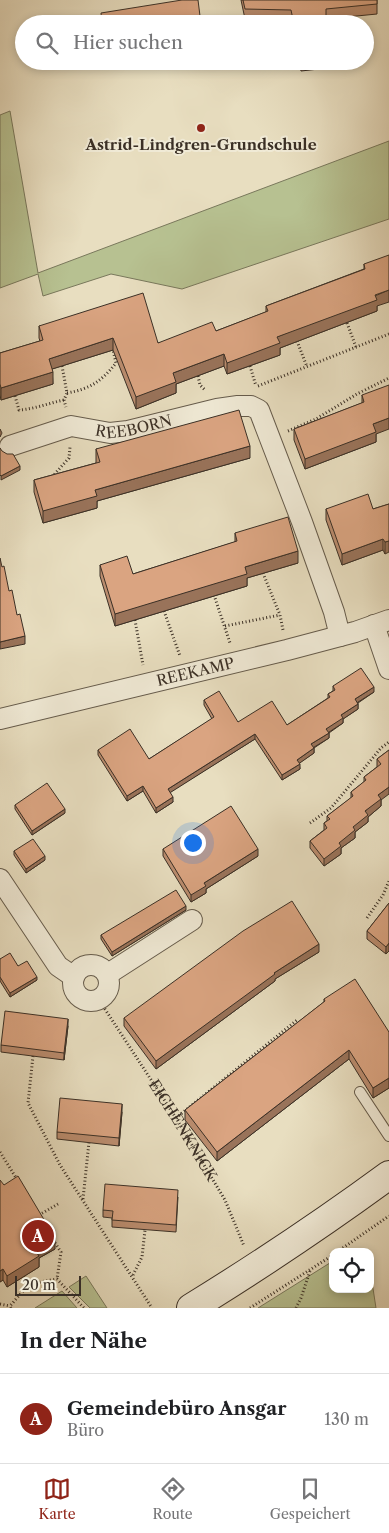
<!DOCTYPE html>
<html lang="de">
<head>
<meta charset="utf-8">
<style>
	body { margin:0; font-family:"Libre Caslon Text",serif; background:#f2f2f2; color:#202124 }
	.controls { position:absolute; right:15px; bottom:15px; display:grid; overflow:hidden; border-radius:10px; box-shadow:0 2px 8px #0003 }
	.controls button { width:45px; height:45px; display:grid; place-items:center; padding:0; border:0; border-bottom:1px solid #e0e0e0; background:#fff; color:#202124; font:25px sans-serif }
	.scale { position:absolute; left:15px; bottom:12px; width:66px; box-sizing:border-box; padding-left:5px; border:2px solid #3b3026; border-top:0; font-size:14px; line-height:18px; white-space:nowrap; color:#3b3026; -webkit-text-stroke:4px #f0ead6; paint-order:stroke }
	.you { position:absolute; left:192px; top:842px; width:18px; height:18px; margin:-12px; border:4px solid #fff; border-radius:50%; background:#1a73e8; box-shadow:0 0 0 8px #1a73e833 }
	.badge { display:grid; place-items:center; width:32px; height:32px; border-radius:50%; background:#8f2418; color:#fff; font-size:16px; font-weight:700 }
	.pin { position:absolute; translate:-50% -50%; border:2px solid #fff; box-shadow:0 1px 5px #0006 }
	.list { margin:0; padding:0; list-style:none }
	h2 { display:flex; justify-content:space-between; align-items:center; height:65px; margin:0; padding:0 20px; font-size:21px }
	h2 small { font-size:16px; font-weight:400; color:#757577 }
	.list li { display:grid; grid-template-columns:32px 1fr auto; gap:15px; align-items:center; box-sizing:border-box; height:90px; padding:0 20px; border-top:1px solid #e0e0e0 }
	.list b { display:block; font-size:19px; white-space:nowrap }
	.list p { margin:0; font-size:16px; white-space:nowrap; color:#757577 }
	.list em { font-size:16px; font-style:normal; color:#757577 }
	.icon { flex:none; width:28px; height:28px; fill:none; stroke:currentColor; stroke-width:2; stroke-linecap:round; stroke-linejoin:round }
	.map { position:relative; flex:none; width:389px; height:1308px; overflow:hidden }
	.search { position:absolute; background:#fff; box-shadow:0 2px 8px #0003; left:15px; right:15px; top:15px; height:55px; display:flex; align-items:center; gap:12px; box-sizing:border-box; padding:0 18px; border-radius:28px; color:#757577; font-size:19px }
	.sheet { height:155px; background:#fff }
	nav { display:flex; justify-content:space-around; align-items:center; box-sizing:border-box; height:70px; border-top:1px solid #e0e0e0; background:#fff; font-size:14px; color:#757577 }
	nav a { display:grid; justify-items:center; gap:2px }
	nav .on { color:#8f2418 }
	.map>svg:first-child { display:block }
	.green { fill:#b7c191; stroke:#79785c }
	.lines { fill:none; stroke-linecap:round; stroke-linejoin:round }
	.service-casing { stroke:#665c4c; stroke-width:12 }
	.minor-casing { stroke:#665c4c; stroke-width:22 }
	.secondary-casing { stroke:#3b3026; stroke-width:30 }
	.path { stroke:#3b3026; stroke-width:3; stroke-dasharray:1 2.5; stroke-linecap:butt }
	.service { stroke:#f0ead6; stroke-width:10 }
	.minor { stroke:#f0ead6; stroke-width:20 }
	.secondary { stroke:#f0ead6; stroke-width:28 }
	.wall { fill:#bb8d6f; stroke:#3b3026 }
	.shaded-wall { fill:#99735a; stroke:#3b3026 }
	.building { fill:#daa481; stroke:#3b3026 }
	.poi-dot { fill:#8f2418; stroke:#f0ead6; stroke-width:2 }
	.labels { text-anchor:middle; stroke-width:4; stroke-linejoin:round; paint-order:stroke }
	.poi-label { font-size:15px; font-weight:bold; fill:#3b3026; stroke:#f0ead6 }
	.street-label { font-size:15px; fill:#3b3026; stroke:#f0ead6 }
</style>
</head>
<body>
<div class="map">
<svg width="389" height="1308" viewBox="0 0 389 1308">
	<rect width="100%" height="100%" fill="#e8dec0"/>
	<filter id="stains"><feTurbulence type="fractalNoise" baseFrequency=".004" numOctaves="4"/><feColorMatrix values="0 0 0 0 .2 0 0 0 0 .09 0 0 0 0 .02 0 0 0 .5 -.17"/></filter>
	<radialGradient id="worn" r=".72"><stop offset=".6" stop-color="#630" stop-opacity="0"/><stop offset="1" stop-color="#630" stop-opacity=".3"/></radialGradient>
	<g class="green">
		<polygon points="10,111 38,273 389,141 389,219 182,289 111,274 43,296 38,274 0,288 0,115"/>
		<polygon points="333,1261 333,1289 370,1289 370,1269 376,1308 258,1308"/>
		<polygon points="86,1276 107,1308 90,1308 69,1287"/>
		<polygon points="62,1291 77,1308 35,1308"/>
	</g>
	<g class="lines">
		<defs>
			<polyline id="service" points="360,1092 389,1136"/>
			<g id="minor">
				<path id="s2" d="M 10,446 L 71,426 L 110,433 L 128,431 L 217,409 L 238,406 L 251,406 L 259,410 L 302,522 L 334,612 L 340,636"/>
				<polyline points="374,625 389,669"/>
				<path id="s3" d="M 0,719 L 287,650 L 355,632 L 389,620"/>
				<polyline points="0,879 58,966 74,977"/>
				<circle cx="91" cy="983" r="18"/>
				<polyline points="108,974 192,920"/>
			</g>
			<path id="secondary" d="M 191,1308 C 259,1266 325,1222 389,1175"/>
		</defs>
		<use href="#service" class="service-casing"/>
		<use href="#minor" class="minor-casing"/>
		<use href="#secondary" class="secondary-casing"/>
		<g class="path">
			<polyline points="347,323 356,347"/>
			<polyline points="297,341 307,367"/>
			<polyline points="62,366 67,393 64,400 66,407"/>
			<polyline points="250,366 256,386"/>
			<polyline points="198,376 200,385 205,390"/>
			<polyline points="258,386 389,334"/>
			<path d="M 67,393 C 90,389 102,381 116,363 L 113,350"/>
			<path d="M 15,396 L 19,410 C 35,409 49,403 64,400"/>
			<polyline points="288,431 316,419 357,394 389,378"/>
			<polyline points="52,477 69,458 70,447"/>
			<polyline points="263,573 280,615 283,630"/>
			<polyline points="214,595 230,643"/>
			<polyline points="164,611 180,656"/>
			<polyline points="135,620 143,665"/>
			<polyline points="225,626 280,615"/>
			<polyline points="310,823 331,808 381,748 389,742"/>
			<polyline points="367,918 383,895 389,881"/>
			<path id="s1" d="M 99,1000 L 176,1118 L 225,1200 L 244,1246"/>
			<polyline points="33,1056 28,1103 60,1165 152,1308"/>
			<polyline points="176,1118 297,1020"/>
			<polyline points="0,1152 18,1181"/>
			<polyline points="83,1199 89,1142"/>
			<polyline points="39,1215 58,1204"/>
			<polyline points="53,1240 61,1252 57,1279"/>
			<polyline points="337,1252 389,1216"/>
			<polyline points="133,1275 142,1257 145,1230"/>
			<polyline points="24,1276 29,1284"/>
			<polyline points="0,1304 10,1306"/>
			<polyline points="11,1308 10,1306 29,1284 57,1279 84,1308"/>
			<polyline points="250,1308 333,1255"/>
			<polyline points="296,1308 301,1298 310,1271"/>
		</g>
		<use href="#service" class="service"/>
		<use href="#minor" class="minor"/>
		<use href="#secondary" class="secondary"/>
	</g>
	<g class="wall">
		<polygon points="241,0 377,0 377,14 326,19 326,24 292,24 291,20 245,19"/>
		<polygon points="299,61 328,61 328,68 301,71"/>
		<polygon points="364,264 377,306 377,311 280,348 280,355 227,374 224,366 176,384 176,393 136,409 113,350 52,369 53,384 1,400 0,395 0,353 40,341 39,338 39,326 158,343 216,331 266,312 266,306 364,269"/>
		<polygon points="362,395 376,434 376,442 305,469 294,440 294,429 362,403"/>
		<polygon points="96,449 250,458 97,501 97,508 43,523 34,492 34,480 96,463"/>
		<polygon points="389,504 385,554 383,550 342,565 326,520 326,509 373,509"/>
		<polygon points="235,533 298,563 247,578 247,586 115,626 100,576 100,565 133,574 235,542"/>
		<polygon points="333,686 374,692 358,703 358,709 343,719 343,723 329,733 329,738 314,748 314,753 299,763 300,769 282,780 255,739 170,792 173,802 156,813 143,791 127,801 98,755 98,750 149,759 212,719 204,705 204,700 238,722 287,725 328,698 328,694 333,691"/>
		<polygon points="389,750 381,800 381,806 368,817 368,822 355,832 355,838 341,848 341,854 324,866 310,848 310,841 324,830 324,823 327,821 327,816 351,798 351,792 364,782 364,777 377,767 377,759"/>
		<polygon points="15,805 65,813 32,835 15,809"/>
		<polygon points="163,849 258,856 206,889 206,893 191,902 163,856"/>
		<polygon points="14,851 45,860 26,873 14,855"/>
		<polygon points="389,903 386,954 367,939 367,931"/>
		<polygon points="186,910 112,956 101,939 101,935"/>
		<polygon points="319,952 275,979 275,981 156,1069 124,1026 124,1018"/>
		<polygon points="0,959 18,966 37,980 10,997 0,981"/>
		<polygon points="324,999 389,1032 389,1088 373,1098 349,1059 217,1161 185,1120 185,1110 324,1002"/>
		<polygon points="68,1026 64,1060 1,1052 1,1045"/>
		<polygon points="122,1112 119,1146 57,1139 57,1132"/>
		<polygon points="4,1185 55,1249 39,1258 39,1267 7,1287 3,1280 0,1282"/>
		<polygon points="178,1197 176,1232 112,1227 112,1218 103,1217 103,1210"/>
	</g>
	<g class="shaded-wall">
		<polygon points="389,290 389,302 377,306 377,311 280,348 280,355 227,374 227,363 277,337"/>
		<polygon points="113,338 113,350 49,370 49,359"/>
		<polygon points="224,354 224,366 176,384 176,393 136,409 136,397 173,373"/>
		<polygon points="53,372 53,384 1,400 1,388"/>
		<polygon points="389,418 389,429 376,434 376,442 305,469 305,459 373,424"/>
		<polygon points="250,446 250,458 97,501 97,508 43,523 43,511 95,490"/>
		<polygon points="20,466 20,470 1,480 1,476"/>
		<polygon points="383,539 383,550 342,565 342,554"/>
		<polygon points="389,541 389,552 385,554 385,542"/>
		<polygon points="298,551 298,563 247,578 247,586 115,626 115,614 245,567"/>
		<polygon points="25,636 25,644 0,649 0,642"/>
		<polygon points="374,687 374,692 355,704 355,699"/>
		<polygon points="358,704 358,709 343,719 343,723 326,734 326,729 341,715"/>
		<polygon points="329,733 329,738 311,749 311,744"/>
		<polygon points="255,734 255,739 168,794 168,789"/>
		<polygon points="314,748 314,753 297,765 297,760"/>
		<polygon points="300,764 300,769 282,780 282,775"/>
		<polygon points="143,786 143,791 127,801 127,796"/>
		<polygon points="389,787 389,794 381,800 381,806 368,817 368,822 355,832 355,838 341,848 341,854 324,866 324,859 353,827 378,795"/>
		<polygon points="173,797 173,802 156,813 156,808"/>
		<polygon points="65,809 65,813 32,835 32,831"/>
		<polygon points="258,849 258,856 206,889 206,893 191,902 191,895 204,883"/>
		<polygon points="45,856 45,860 26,873 26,869"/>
		<polygon points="186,906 186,910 112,956 112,952"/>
		<polygon points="389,943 389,951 386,954 386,947"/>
		<polygon points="319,944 319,952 275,979 275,981 156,1069 156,1061 274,973"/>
		<polygon points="37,977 37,980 10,997 10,993"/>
		<polygon points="68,1019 68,1026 64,1060 64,1053"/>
		<polygon points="349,1050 349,1059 217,1161 217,1152"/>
		<polygon points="389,1078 389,1088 373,1098 373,1088"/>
		<polygon points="122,1104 122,1112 119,1146 119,1138"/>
		<polygon points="55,1238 55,1249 39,1258 39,1267 7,1287 7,1276 34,1249"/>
		<polygon points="3,1269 3,1280 0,1282 0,1271"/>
	</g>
	<g class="building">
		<polygon points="182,0 198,0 201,24 102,24 101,13"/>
		<polygon points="243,0 377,0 377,4 326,9 326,24 294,24 291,10 245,9"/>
		<polygon points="389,255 389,290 375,295 377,300 277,337 280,343 227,363 224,354 173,373 176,382 136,397 113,338 49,359 53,372 1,388 0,384 0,353 43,340 39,326 143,293 158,343 212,322 216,331 268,311 266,306 365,269 364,264"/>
		<polygon points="389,385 389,418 373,424 376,432 305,459 294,429 364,402 362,395"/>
		<polygon points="239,410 250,446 95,490 97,496 43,511 34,480 100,462 96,449"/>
		<polygon points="0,429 2,433 0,437"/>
		<polygon points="0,448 2,451 7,454 13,454 20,466 1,476 0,475"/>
		<polygon points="368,494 373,509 389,504 389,541 385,542 383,539 342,554 326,509"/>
		<polygon points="288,517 298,551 245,567 247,574 115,614 100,565 127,556 133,574 237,541 235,533"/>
		<polygon points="0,558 2,567 4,566 9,591 12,590 17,615 20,614 25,636 0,642"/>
		<polygon points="361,668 374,687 355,699 358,704 341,715 343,718 326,729 329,733 311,744 314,748 297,760 300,764 282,775 255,734 168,789 173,797 156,808 143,786 127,796 98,750 130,729 149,759 214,717 204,700 219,691 238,722 272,701 287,725 330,697 328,694 335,690 333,686"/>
		<polygon points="389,750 389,787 378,795 381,799 365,811 368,815 353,827 355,830 339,843 341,846 324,859 310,841 327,828 324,823 330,819 327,816 353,796 351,792 366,780 364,777 381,764 377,759"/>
		<polygon points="47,783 65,809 32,831 15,805"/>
		<polygon points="231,806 258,849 204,883 206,886 191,895 163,849"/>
		<polygon points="33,839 45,856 26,869 14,851"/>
		<polygon points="176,890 186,906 112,952 101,935"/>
		<polygon points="292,901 319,944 274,973 275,974 156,1061 124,1018 243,931"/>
		<polygon points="389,903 389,943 386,947 367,931"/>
		<polygon points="10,953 18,966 27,961 37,977 10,993 0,977 0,959"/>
		<polygon points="355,979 389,1032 389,1078 373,1088 349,1050 217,1152 185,1110 325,1001 324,999"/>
		<polygon points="5,1011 68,1019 64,1053 1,1045"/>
		<polygon points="60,1098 122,1104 119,1138 57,1132"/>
		<polygon points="18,1176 55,1238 34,1249 39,1256 7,1276 3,1269 0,1271 0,1180 4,1185"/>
		<polygon points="105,1184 178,1190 176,1225 112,1220 113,1211 103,1210"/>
	</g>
	<circle class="poi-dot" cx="201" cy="128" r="5"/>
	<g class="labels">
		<g class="poi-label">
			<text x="201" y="150">Astrid-Lindgren-Grundschule</text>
		</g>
		<g class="street-label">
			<text dy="5" stroke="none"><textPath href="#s2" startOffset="128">REEBORN</textPath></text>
			<text dy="5" stroke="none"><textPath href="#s3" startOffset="201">REEKAMP</textPath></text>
			<text dy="5" stroke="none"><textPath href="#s1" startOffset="155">EICHENKNICK</textPath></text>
		</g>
	</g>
	<rect width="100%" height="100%" filter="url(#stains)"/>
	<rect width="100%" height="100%" fill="url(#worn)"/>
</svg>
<div class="controls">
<button><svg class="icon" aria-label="locate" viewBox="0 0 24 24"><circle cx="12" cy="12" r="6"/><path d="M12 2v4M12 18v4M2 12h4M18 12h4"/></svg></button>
</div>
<div class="scale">20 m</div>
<div class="you"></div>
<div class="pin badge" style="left:38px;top:1236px">A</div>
<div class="search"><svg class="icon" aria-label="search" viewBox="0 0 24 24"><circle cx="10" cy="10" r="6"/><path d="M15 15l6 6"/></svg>Hier suchen</div>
</div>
<section class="sheet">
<h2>In der Nähe<small></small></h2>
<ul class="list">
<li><span class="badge">A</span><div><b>Gemeindebüro Ansgar</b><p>Büro</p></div><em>130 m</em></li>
</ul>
</section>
<nav>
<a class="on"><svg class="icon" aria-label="map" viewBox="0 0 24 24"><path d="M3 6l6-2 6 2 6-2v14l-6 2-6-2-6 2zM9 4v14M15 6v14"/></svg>Karte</a>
<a><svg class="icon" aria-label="directions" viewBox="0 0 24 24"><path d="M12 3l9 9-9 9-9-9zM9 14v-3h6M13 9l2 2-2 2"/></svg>Route</a>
<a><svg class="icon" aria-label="saved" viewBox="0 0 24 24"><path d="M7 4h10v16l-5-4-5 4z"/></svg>Gespeichert</a>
</nav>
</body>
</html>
